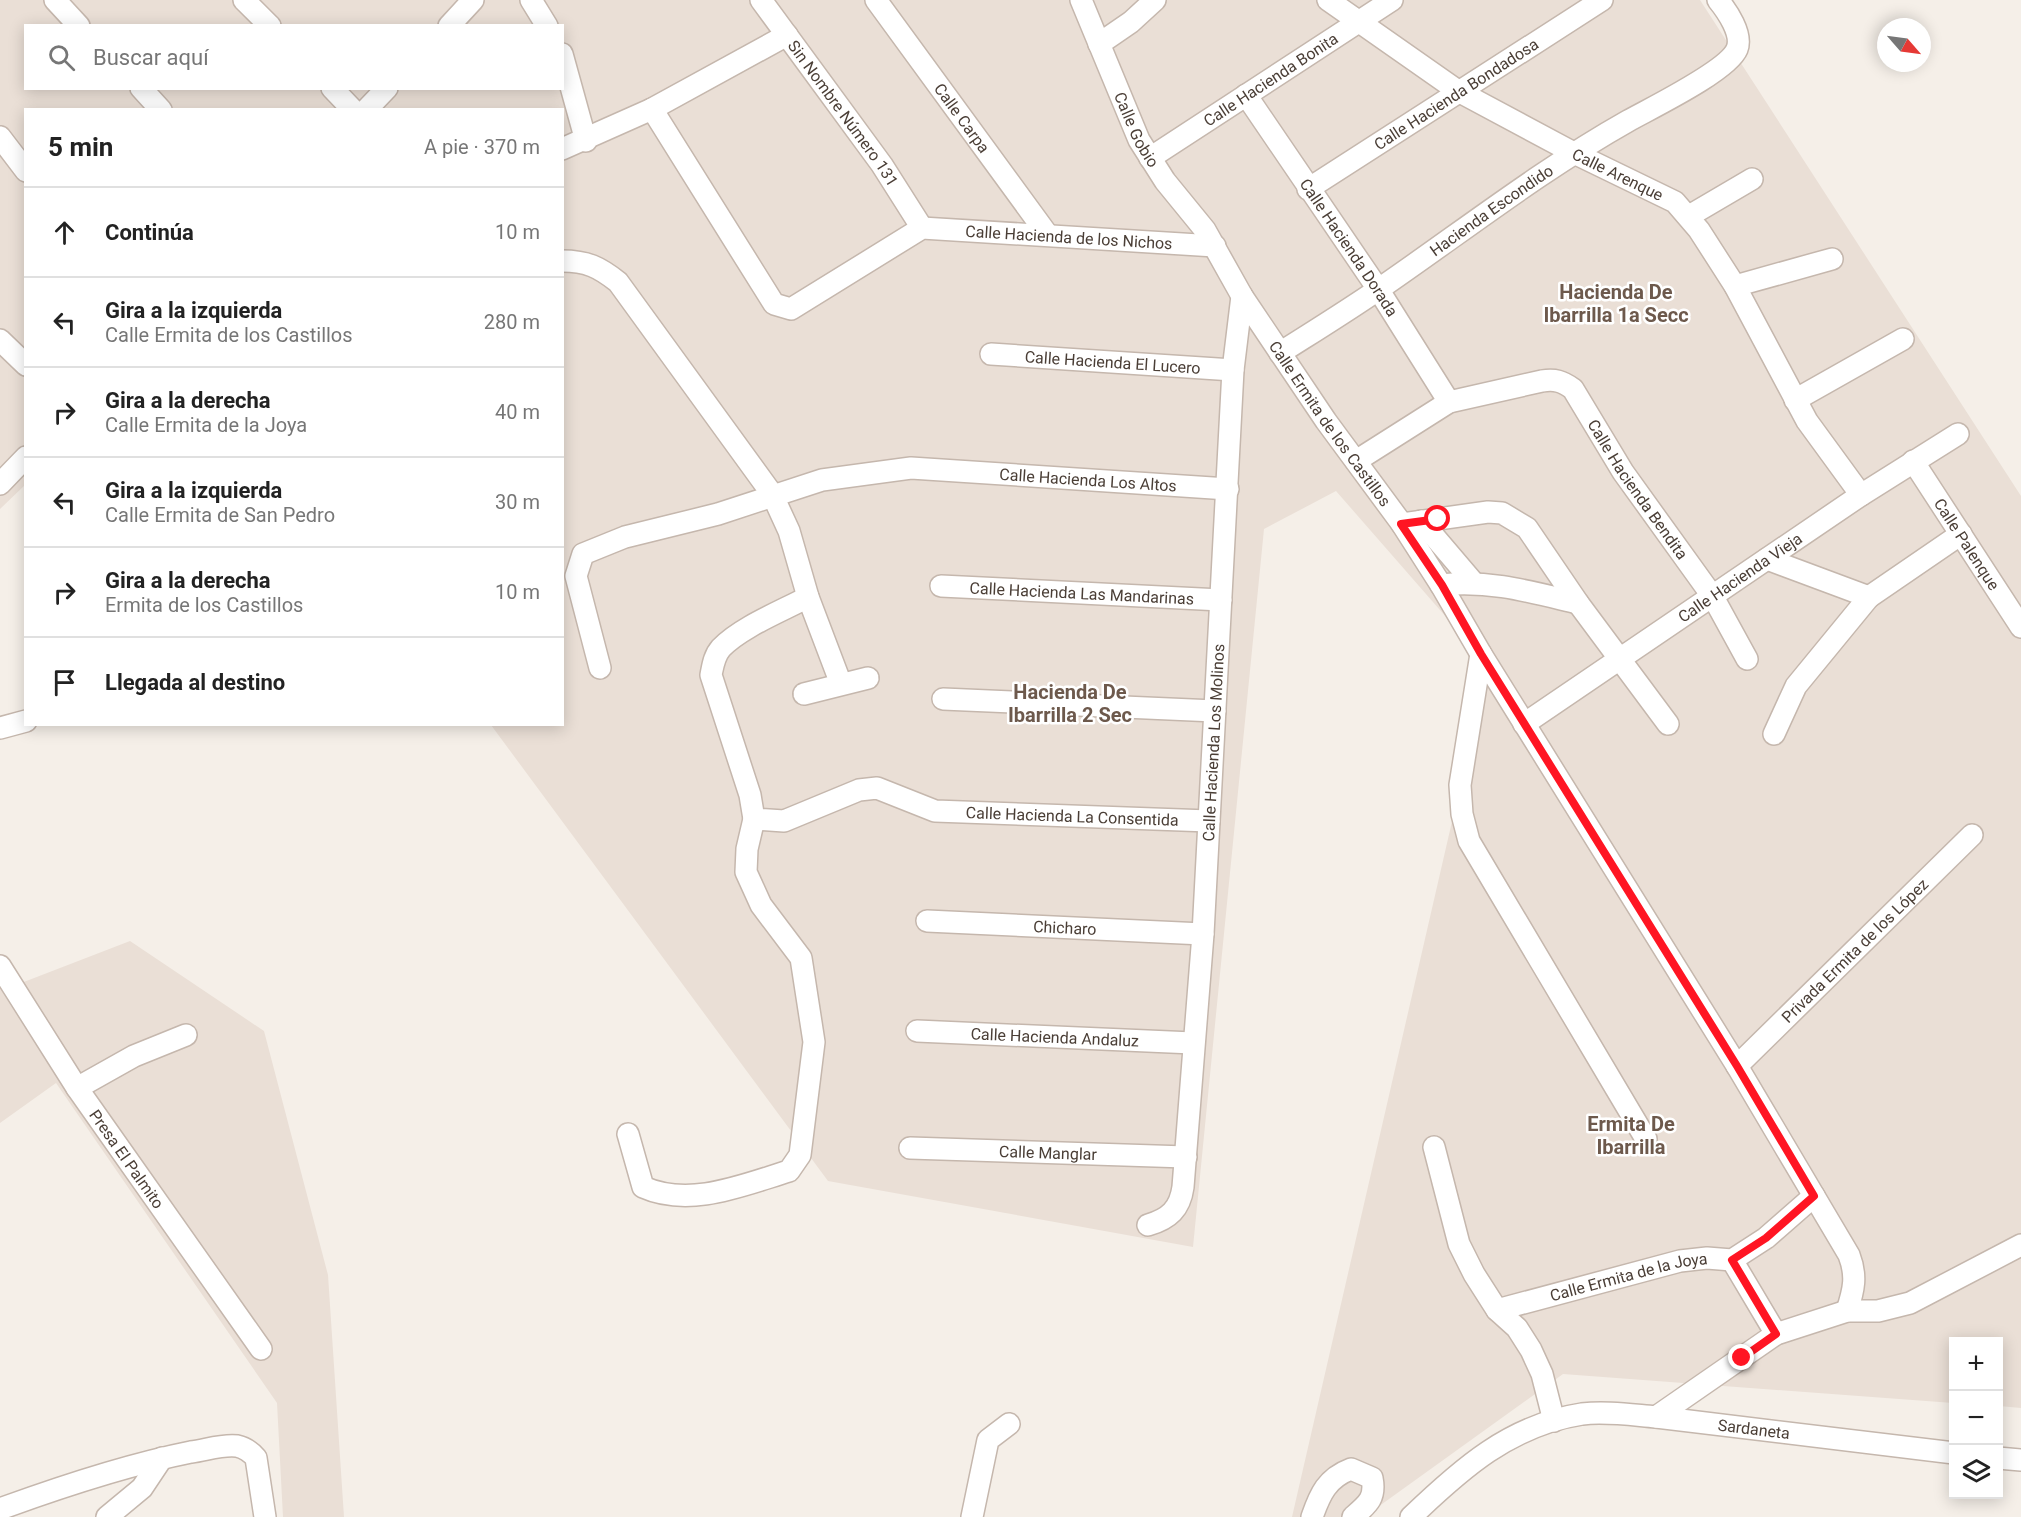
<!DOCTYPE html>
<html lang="es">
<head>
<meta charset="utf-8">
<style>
	body { margin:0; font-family:Roboto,sans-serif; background:#f6f6f6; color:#222 }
	.controls { position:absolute; right:18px; bottom:18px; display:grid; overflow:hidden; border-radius:0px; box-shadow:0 3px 15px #0003 }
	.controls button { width:54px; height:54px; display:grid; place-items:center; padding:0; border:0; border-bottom:2px solid #e0e0e0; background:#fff; color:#222; font:30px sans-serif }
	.compass { position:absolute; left:1877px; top:18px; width:54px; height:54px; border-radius:50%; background:#fff; box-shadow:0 3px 15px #0003; rotate:118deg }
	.stop { position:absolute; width:18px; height:18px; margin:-14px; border:4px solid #ff1523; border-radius:50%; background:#fff }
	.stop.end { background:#ff1523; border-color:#fff; box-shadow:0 2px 6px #0008 }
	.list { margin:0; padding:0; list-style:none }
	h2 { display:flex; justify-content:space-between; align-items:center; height:78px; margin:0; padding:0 24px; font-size:26px }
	h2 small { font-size:20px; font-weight:400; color:#767676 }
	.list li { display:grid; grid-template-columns:39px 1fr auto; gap:18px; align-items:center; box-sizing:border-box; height:90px; padding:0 24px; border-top:2px solid #e0e0e0 }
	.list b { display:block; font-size:22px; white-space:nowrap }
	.list p { margin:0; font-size:20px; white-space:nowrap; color:#767676 }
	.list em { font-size:20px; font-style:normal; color:#767676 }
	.icon { flex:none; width:33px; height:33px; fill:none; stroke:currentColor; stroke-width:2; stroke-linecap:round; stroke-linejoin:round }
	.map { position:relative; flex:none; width:2021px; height:1517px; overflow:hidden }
	.search { position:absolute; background:#fff; box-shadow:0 3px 15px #0003; left:24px; top:24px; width:540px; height:66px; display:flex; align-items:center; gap:15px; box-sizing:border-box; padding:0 21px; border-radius:0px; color:#767676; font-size:22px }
	.panel { position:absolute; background:#fff; box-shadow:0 3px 15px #0003; left:24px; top:108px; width:540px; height:618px; border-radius:0px }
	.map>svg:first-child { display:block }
	.residential { fill:#eadfd6; fill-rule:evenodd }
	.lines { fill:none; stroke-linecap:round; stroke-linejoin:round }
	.minor-casing { stroke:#c5b7ad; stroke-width:24 }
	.minor { stroke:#fff; stroke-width:21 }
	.route { stroke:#ff1523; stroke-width:8 }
	.labels { text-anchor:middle; stroke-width:5; stroke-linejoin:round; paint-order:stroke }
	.street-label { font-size:16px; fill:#4a3e36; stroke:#fff }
	.quarter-label { font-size:20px; font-weight:bold; fill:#6d594c; stroke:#fff }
</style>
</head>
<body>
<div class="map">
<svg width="2021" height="1517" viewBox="0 0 2021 1517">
	<rect width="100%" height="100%" fill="#f5efe8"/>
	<g class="residential">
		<path d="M 0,0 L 1700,0 L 2021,496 L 2021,1408 L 1999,1406 L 1998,1342 L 1954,1342 L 1953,1403 L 1563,1374 L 1364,1517 L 1292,1517 L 1488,665 L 1336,491 L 1264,529 L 1193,1247 L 828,1181 L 491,725 L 562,724 L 562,110 L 26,110 L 25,485 L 0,509 ZM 26,26 L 562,26 L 562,88 L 26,88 Z"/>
		<polygon points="130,941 264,1031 328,1275 344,1517 283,1517 277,1403 56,1083 0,1123 0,963 16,985"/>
	</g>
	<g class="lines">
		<defs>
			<g id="minor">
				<polyline points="55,0 79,26"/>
				<polyline points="244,0 270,26"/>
				<polyline points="531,0 547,26"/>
				<path id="s1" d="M 761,0 L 882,165 L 922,228"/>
				<path id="s2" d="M 876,0 L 1047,234"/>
				<path id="s3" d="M 1081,0 L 1139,140 L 1165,181 L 1205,230 L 1242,296 L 1326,421 L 1402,524 L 1441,585 L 1481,654 L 1737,1066 L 1849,1255 C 1857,1276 1854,1289 1847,1311"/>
				<path id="s4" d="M 1328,0 L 1458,91 L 1572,152 L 1675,202 L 1699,230 L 1735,286 L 1807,421 L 1861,495"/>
				<polyline points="449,26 473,0"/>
				<polyline points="1099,44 1131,22 1155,0"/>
				<polyline points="562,54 586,141"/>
				<polyline points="141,88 161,110"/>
				<polyline points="332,88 353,110"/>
				<path id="s5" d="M 1246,95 L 1378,289 L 1449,402"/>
				<path id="s6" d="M 652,109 L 774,304 L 791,309 L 922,228 L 1215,246"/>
				<polyline points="366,110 387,88"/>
				<polyline points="0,137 26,171"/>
				<polyline points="562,149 652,109 787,35"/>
				<path id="s7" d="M 1150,158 L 1392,0"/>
				<path id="s8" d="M 1308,189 L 1602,0"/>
				<polyline points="1689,216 1752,179"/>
				<path d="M 562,261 C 587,261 599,267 618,282 L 772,494 L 789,531 L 808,597 L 841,684"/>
				<polyline points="1735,286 1832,259"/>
				<polyline points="0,340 26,365"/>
				<path id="s9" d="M 1280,353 C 1313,332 1347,311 1379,289 C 1462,232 1541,170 1628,121 C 1651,108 1728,71 1737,49 C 1743,34 1727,11 1718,0"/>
				<path id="s10" d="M 991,354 L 1233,370"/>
				<polyline points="1795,400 1903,339"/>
				<path id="s11" d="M 1356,461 L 1449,402 L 1542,381 C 1555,379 1562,381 1573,389 L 1623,472 L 1713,597 L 1747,659"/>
				<path id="s12" d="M 1913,461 L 2021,627"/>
				<polyline points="0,484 26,457"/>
				<polyline points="1421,521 1473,582"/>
				<polyline points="1402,524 1488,512 1502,513 1527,528 1578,603 1668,724"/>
				<polyline points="1767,559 1869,597 1961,534"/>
				<path d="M 1441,585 C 1491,580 1531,592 1578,603"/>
				<path id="s13" d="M 941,586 L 1221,600"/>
				<path id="s14" d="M 808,597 C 782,611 741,627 721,648 C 714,656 713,665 711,675 L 750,795 L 754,819 L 784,821 L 859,790 L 877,788 L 935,811 L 1209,821"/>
				<polyline points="1481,654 1460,785 1462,814 1469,841 1646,1139"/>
				<path id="s15" d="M 600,668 L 576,576 L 583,554 L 625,537 L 718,514 L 822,480 L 911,468 L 1228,489"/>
				<polyline points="804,694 868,678"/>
				<polyline points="943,699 1215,711"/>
				<path id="s16" d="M 1524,724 L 1861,495 L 1958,434"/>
				<polyline points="0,728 26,721"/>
				<polyline points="1774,734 1796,686 1869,597"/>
				<path id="s17" d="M 927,921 L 1203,934"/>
				<path id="s18" d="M 0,966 L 77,1088 L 261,1349"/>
				<path id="s19" d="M 917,1031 L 1193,1043"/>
				<path id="s20" d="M 1737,1066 L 1972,835"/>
				<polyline points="77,1088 134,1056 186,1035"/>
				<path d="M 628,1134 L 643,1187 C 690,1208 743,1185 789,1171 L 800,1155 L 814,1042 L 801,958 L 761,905 L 746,872 L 747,849 L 754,819"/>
				<polyline points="1434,1147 1459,1244 1474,1274 1497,1310 1517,1328 1531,1350 1542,1374 1554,1421"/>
				<path id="s21" d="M 910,1148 L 1186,1157"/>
				<path id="s22" d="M 1148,1225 C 1169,1219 1180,1209 1183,1187 L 1203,934 L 1233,370 L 1242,296"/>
				<polyline points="1732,1260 1776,1334"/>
				<path id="s23" d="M 1497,1310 L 1680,1261 L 1707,1258 L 1732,1260 L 1766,1238 L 1814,1196"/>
				<polyline points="1656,1417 1776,1334 1847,1311 1878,1311 1910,1303 2021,1245"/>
				<polyline points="1998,1458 2021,1460"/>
				<path d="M 0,1509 C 63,1486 126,1465 191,1452 C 206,1450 223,1444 237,1446 C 246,1448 251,1452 256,1458 L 265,1517"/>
				<polyline points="107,1517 142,1488 162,1458"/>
				<polyline points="972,1517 988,1440 1009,1424"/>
				<path d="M 1312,1517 C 1320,1494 1327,1478 1351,1469 L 1372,1478 C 1376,1498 1368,1504 1353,1517"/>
				<path id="s24" d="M 1411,1517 C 1461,1469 1510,1425 1582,1414 C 1606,1411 1632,1415 1656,1417 L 1954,1453"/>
			</g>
		</defs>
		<use href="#minor" class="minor-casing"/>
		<use href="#minor" class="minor"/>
	</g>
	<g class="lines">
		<polyline class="route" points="1438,519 1401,524 1442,585 1481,654 1737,1066 1814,1196 1766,1238 1732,1260 1776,1334 1742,1358"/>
	</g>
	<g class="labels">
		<g class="street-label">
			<text dy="6" stroke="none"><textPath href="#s7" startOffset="144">Calle Hacienda Bonita</textPath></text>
			<text dy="6" stroke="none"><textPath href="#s8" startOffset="176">Calle Hacienda Bondadosa</textPath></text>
			<text dy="6" stroke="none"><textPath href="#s1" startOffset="140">Sin Nombre Número 131</textPath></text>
			<text dy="6" stroke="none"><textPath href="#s2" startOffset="146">Calle Carpa</textPath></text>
			<text dy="6" stroke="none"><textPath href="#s3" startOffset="141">Calle Gobio</textPath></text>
			<text dy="6" stroke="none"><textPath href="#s4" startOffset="339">Calle Arenque</textPath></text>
			<text dy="6" stroke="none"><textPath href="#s9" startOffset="255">Hacienda Escondido</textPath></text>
			<text dy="6" stroke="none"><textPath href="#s6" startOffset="549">Calle Hacienda de los Nichos</textPath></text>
			<text dy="6" stroke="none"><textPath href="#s5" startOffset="184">Calle Hacienda Dorada</textPath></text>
			<text dy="6" stroke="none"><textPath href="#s10" startOffset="122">Calle Hacienda El Lucero</textPath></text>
			<text dy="6" stroke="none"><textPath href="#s3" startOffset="494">Calle Ermita de los Castillos</textPath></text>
			<text dy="6" stroke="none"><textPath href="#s15" startOffset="636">Calle Hacienda Los Altos</textPath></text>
			<text dy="6" stroke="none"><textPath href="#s11" startOffset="358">Calle Hacienda Bendita</textPath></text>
			<text dy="6" stroke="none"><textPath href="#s12" startOffset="99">Calle Palenque</textPath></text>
			<text dy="6" stroke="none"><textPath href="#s16" startOffset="261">Calle Hacienda Vieja</textPath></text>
			<text dy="6" stroke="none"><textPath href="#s13" startOffset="141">Calle Hacienda Las Mandarinas</textPath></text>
			<text dy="6" stroke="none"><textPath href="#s22" startOffset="501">Calle Hacienda Los Molinos</textPath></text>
			<text dy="6" stroke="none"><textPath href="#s14" startOffset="610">Calle Hacienda La Consentida</textPath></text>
			<text dy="6" stroke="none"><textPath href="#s17" startOffset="138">Chicharo</textPath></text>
			<text dy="6" stroke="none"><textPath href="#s20" startOffset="165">Privada Ermita de los López</textPath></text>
			<text dy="6" stroke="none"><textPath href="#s19" startOffset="138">Calle Hacienda Andaluz</textPath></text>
			<text dy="6" stroke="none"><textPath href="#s21" startOffset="138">Calle Manglar</textPath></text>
			<text dy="6" stroke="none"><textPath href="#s18" startOffset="231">Presa El Palmito</textPath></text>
			<text dy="6" stroke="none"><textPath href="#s23" startOffset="136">Calle Ermita de la Joya</textPath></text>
			<text dy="6" stroke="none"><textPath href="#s24" startOffset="376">Sardaneta</textPath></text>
		</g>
		<g class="quarter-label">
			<text x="1616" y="299">Hacienda De<tspan x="1616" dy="23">Ibarrilla 1a Secc</tspan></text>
			<text x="1070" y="699">Hacienda De<tspan x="1070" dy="23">Ibarrilla 2 Sec</tspan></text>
			<text x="1631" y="1131">Ermita De<tspan x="1631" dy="23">Ibarrilla</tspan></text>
		</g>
	</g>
</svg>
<div class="controls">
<button>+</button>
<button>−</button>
<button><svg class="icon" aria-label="layers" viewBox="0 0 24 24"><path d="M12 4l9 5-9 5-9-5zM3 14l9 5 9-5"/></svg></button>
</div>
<svg class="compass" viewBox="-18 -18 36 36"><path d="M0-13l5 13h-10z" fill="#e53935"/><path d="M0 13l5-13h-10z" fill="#767676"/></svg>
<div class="stop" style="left:1438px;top:519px"></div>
<div class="stop end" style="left:1742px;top:1358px"></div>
<div class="search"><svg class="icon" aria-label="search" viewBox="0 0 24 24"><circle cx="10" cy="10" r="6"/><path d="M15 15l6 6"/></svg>Buscar aquí</div>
<section class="panel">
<h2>5 min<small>A pie · 370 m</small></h2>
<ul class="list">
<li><svg class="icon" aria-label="ahead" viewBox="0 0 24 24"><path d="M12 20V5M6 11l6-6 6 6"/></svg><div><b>Continúa</b></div><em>10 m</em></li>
<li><svg class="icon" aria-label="left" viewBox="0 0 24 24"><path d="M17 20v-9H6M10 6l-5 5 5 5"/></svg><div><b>Gira a la izquierda</b><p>Calle Ermita de los Castillos</p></div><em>280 m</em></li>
<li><svg class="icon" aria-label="right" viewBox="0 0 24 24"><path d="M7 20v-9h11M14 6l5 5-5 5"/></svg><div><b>Gira a la derecha</b><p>Calle Ermita de la Joya</p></div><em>40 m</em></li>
<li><svg class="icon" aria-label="left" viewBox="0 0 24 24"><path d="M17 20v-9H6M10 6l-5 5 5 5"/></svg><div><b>Gira a la izquierda</b><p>Calle Ermita de San Pedro</p></div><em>30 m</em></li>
<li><svg class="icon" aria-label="right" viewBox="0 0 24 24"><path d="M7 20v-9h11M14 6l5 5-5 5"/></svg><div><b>Gira a la derecha</b><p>Ermita de los Castillos</p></div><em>10 m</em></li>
<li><svg class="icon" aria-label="arrive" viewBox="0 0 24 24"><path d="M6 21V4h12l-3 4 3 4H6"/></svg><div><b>Llegada al destino</b></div></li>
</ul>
</section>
</div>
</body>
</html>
